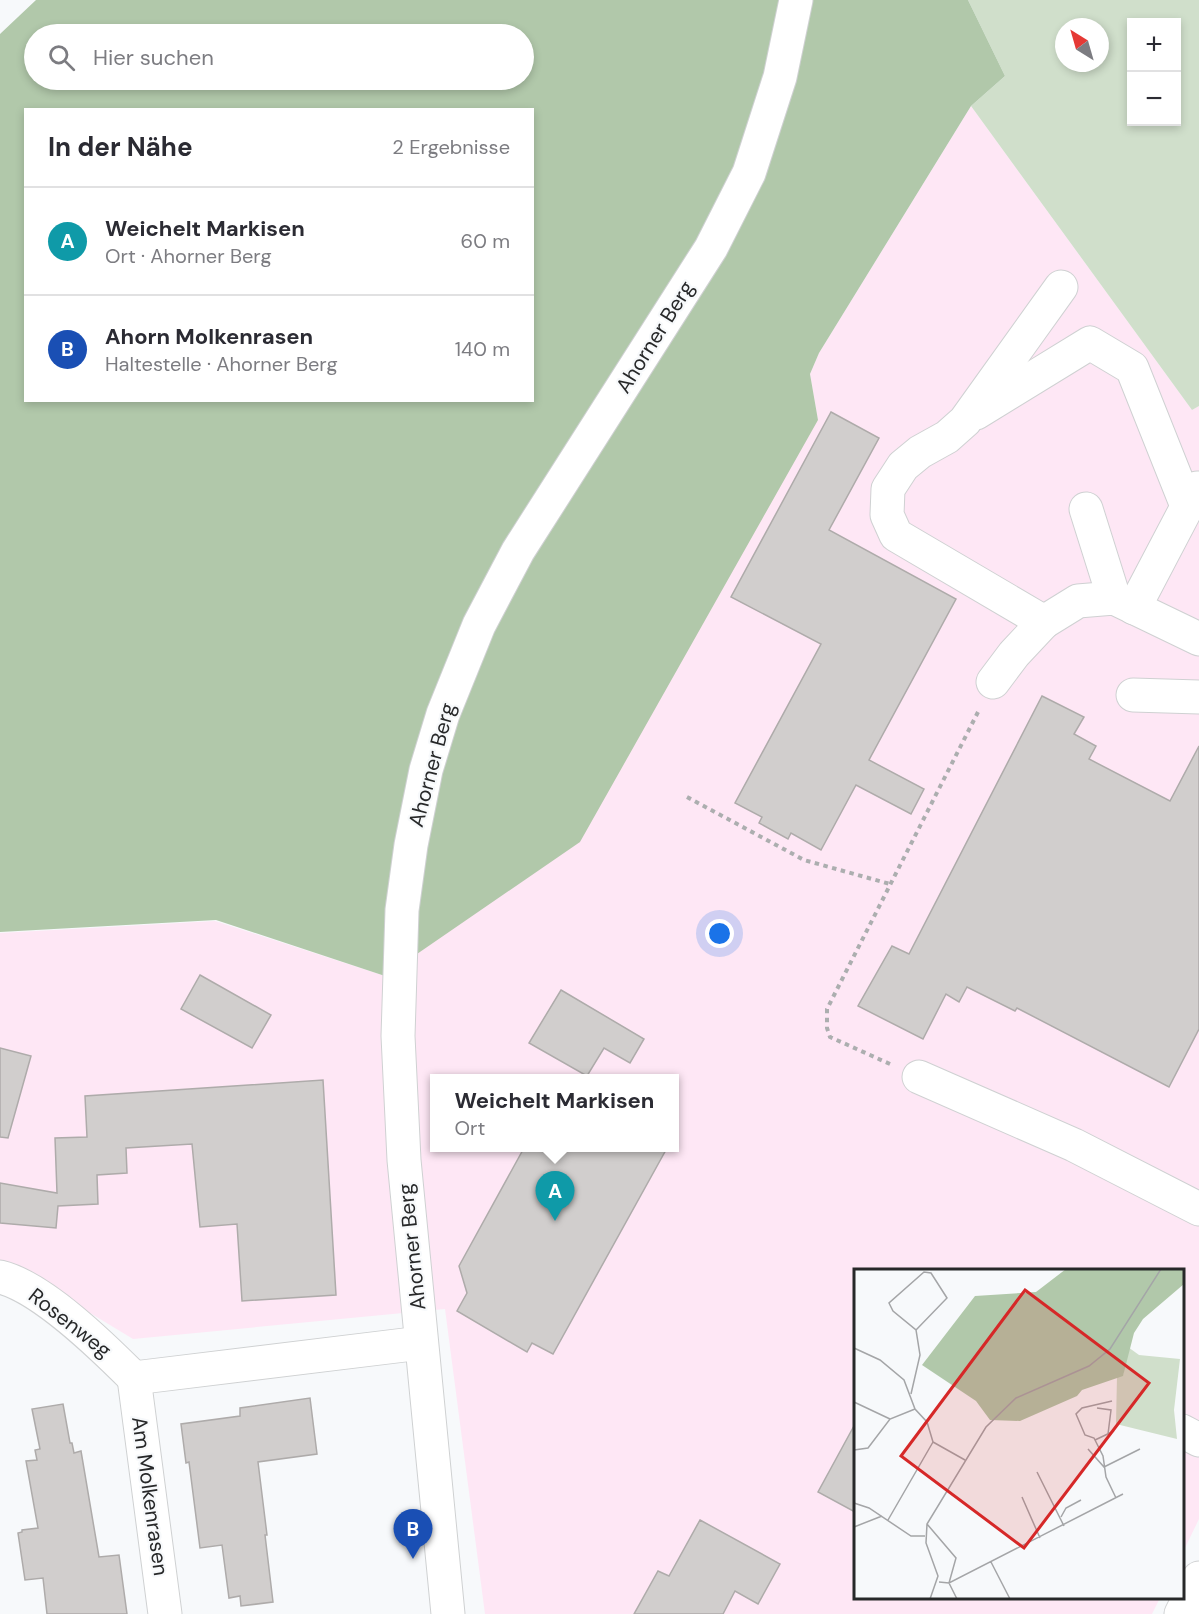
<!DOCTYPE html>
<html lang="de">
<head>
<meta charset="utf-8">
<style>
	body { margin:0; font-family:"DM Sans",sans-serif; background:#f2f2f3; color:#2b2b33 }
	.controls { position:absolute; right:18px; top:18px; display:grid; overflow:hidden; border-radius:0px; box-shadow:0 3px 9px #0003 }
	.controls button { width:54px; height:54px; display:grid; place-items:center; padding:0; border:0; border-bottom:2px solid #e1e1e2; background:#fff; color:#2b2b33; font:30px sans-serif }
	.compass { position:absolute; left:1055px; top:18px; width:54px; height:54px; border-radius:50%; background:#fff; box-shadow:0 3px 9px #0003; rotate:323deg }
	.you { position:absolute; left:720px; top:934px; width:21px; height:21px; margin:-15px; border:4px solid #fff; border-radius:50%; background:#1a73e8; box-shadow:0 0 0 9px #1a73e833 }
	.badge { display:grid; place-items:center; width:39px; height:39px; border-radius:50%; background:#111827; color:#fff; font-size:20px; font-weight:700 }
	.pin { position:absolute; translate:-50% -50px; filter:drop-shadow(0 2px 3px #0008) }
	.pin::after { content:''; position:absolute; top:32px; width:21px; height:18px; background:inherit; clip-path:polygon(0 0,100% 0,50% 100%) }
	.popup { position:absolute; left:430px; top:1074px; width:249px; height:78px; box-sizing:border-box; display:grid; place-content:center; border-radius:0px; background:#fff; filter:drop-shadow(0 2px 4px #0005); font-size:20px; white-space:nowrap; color:#7c7c81 }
	.popup b { font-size:22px; color:#2b2b33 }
	.popup::after { content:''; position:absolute; left:50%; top:100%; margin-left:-12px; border:12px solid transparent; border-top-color:#fff }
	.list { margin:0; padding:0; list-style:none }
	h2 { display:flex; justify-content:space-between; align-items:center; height:78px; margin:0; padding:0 24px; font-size:26px }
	h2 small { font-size:20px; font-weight:400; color:#7c7c81 }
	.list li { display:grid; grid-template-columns:39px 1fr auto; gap:18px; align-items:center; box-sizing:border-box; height:108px; padding:0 24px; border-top:2px solid #e1e1e2 }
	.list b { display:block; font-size:22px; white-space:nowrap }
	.list p { margin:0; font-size:20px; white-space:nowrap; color:#7c7c81 }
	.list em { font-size:20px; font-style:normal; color:#7c7c81 }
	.icon { flex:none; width:33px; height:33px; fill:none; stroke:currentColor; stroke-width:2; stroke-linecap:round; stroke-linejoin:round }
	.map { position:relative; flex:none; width:1199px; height:1614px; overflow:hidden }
	.search { position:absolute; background:#fff; box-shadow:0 3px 9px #0003; left:24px; top:24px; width:510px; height:66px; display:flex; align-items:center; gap:15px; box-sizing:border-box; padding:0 21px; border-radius:33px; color:#7c7c81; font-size:22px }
	.panel { position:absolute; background:#fff; box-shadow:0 3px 9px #0003; left:24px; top:108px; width:510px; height:294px; border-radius:0px }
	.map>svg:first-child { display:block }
	.industrial { fill:#fee7f5; fill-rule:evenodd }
	.green { fill:#d0dfcb; fill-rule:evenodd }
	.forest { fill:#b1c8aa; fill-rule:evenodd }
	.building { fill:#d1cecd; stroke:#aeabaa; stroke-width:1.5 }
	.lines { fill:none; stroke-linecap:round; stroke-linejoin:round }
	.minor-casing { stroke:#cfd1d2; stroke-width:35 }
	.path { stroke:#acaeaf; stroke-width:4; stroke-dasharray:4.5 4.5; stroke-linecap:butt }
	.minor { stroke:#fff; stroke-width:33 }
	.labels { text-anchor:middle; stroke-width:4.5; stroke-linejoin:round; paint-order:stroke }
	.street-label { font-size:21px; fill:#272829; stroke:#f7f9fb }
	.inset-road { fill:none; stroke:#a4a5a7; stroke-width:1.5 }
	.view { fill:#d62828; fill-opacity:0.15; stroke:#d62828; stroke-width:3 }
	.inset-edge { fill:none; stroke:#272829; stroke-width:3 }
</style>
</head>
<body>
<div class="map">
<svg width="1199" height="1614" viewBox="0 0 1199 1614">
	<rect width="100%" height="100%" fill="#f7f9fb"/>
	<path class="industrial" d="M 971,106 L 1192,410 L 1199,406 L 1199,1519 L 1183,1552 L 1182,1270 L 856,1270 L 856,1598 L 1160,1598 L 1152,1614 L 485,1614 L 445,1309 L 133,1339 L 16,1268 L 0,1265 L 0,933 L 215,921 L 385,976 L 818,420 L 810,374 L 819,353 ZM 435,1078 L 675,1078 L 675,1148 L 435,1148 Z"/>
	<path class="green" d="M 968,0 L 1199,0 L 1199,406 L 1192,410 L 971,106 L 1005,76 ZM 1132,22 L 1176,22 L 1176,122 L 1132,122 ZM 1064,27 L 1100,27 L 1100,63 L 1064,63 Z"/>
	<path class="forest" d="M 36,0 L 968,0 L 1005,76 L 971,106 L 819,353 L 810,374 L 818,420 L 580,842 L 385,976 L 216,920 L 0,932 L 0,34 ZM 34,34 L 524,34 L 524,80 L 34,80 ZM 26,110 L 532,110 L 532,400 L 26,400 Z"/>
	<g class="building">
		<polygon points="831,412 879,438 829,530 956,599 869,760 924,789 911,814 856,785 821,850 791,833 788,839 759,823 762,817 735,803 821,644 731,597"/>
		<polygon points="1042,696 1084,717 1074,734 1096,746 1089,759 1170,801 1199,746 1199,1029 1169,1087 1017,1008 1015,1011 967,987 959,1002 946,994 923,1039 858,1006 892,946 909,954"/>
		<polygon points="200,975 271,1015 252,1048 181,1009"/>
		<polygon points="561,990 644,1039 630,1063 604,1048 587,1076 529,1043"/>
		<polygon points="0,1048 31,1056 8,1138 0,1137"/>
		<polygon points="323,1080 336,1295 242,1301 237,1224 200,1227 192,1144 126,1148 127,1173 97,1175 98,1204 58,1206 56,1228 0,1223 0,1183 57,1193 55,1138 87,1137 85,1096"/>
		<polygon points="524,1148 667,1148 553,1354 532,1343 527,1352 457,1311 467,1293 459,1266"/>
		<polygon points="310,1398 317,1454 258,1462 267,1535 265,1535 273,1602 241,1606 240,1596 229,1598 222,1545 200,1548 189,1462 186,1463 181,1424 240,1416 240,1408"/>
		<polygon points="63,1404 70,1443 72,1443 74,1453 81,1451 99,1557 119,1555 127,1614 47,1614 43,1578 25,1580 18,1533 22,1532 22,1530 38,1528 26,1461 37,1460 35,1450 40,1449 32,1409"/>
		<polygon points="855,1424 855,1512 818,1492"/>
		<polygon points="700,1520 780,1564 758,1604 735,1591 723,1614 634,1614 658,1571 669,1576"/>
	</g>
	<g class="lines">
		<defs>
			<g id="minor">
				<polyline points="1061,287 965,421 947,437 920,452 903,466 888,489 887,515 896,535 1044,622 1078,601 1114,598 1199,639"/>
				<polyline points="976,413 1090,343 1132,368 1187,506"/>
				<polyline points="1086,509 1114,598"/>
				<polyline points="1134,608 1197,488"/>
				<polyline points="993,682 1014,654 1044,622"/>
				<polyline points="1133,695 1199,697"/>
				<polyline points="919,1077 1074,1145 1199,1209"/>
				<path d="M 0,1277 C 42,1287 103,1347 134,1378"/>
				<polyline points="134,1378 421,1343"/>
				<polyline points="134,1378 165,1614"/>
				<polyline points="1182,1431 1199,1440"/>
				<polyline points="448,1614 404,1160 398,1036 402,910 411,845 426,770 443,714 479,625 518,551 711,248 749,173 780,77 796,0"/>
				<polyline points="1181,1614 1199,1578"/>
			</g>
		</defs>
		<use href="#minor" class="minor-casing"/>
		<g class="path">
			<polyline points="687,797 804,860 890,884"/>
			<polyline points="890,1064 830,1037 827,1028 827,1009 978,712"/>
		</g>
		<use href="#minor" class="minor"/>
	</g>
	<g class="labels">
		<g class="street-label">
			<text transform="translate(655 337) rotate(-58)" y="7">Ahorner Berg</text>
			<text transform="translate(432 765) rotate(-75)" y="7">Ahorner Berg</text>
			<text transform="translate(412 1247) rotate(-96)" y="7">Ahorner Berg</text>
			<text transform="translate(70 1323) rotate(38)" y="7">Rosenweg</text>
			<text transform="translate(150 1496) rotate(82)" y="7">Am Molkenrasen</text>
		</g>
	</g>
	<g transform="translate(854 1269)">
		<rect width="330" height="330" fill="#f7f9fb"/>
		<path d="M 274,78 L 285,86 L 326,90 L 320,141 L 323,170 L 262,155 L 263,107 L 269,106 Z" fill="#d0dfcb"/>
		<path d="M 212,0 L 330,0 L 330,15 L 289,50 L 280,64 L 269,107 L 228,121 L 223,127 L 166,152 L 136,151 L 122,132 L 68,96 L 121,27 L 182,23 Z" fill="#b1c8aa"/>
		<path class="inset-road" d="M 0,79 L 26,91 L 50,111 L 61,140 L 73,153 L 79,173M 57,125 L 66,86 L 62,61 L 39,42 L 35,34 L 70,3 L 77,4 L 93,29 L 62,61M 258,132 L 228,139 L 222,145 L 231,166 L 240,169 L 249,187 L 252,208 L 262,229M 0,133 L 36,150M 243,139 L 257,141 L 254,165M 241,171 L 260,162M 79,173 L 111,191M 234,180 L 250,198 L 286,180M 0,181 L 14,179 L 36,150 L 61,140M 183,203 L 210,257M 168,228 L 186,269M 0,234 L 15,239 L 57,267 L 71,267M 207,248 L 212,239 L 227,231M 34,251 L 79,173M 73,255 L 102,289 L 95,314 L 103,330M 0,258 L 28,247M 137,293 L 156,330M 85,313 L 95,314 L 269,225M 76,330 L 84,307 L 72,274 L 73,255 L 132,158 L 162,129 L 235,97 L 256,80 L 307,0"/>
		<path class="view" d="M 171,21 L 295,114 L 170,279 L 47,187 Z"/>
		<rect width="330" height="330" class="inset-edge"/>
	</g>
</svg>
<div class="controls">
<button>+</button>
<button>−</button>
</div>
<svg class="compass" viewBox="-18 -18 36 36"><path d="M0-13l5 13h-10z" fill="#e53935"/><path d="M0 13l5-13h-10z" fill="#7c7c81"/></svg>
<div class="you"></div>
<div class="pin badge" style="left:555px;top:1221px;background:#0f9aa8">A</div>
<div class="popup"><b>Weichelt Markisen</b>Ort</div>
<div class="pin badge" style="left:413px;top:1559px;background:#1a4fb4">B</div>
<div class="search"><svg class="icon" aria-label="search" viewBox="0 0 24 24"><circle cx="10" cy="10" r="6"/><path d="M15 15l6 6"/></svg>Hier suchen</div>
<section class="panel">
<h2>In der Nähe<small>2 Ergebnisse</small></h2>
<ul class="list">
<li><span class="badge" style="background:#0f9aa8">A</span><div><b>Weichelt Markisen</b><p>Ort · Ahorner Berg</p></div><em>60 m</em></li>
<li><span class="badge" style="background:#1a4fb4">B</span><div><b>Ahorn Molkenrasen</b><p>Haltestelle · Ahorner Berg</p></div><em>140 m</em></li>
</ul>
</section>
</div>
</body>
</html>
